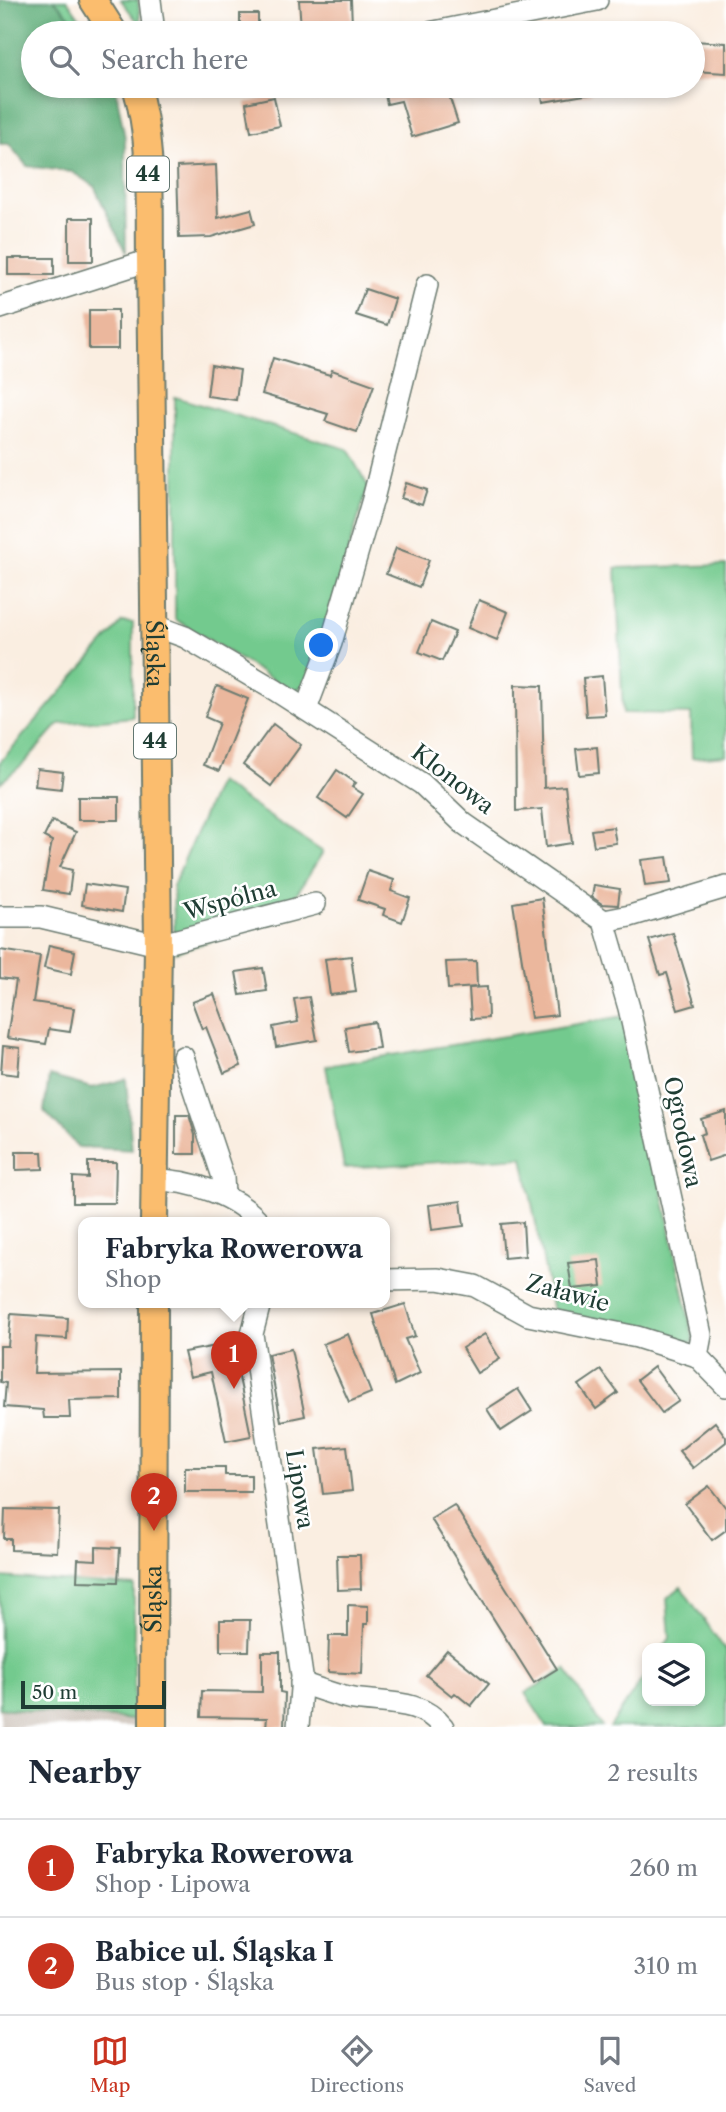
<!DOCTYPE html>
<html lang="en">
<head>
<meta charset="utf-8">
<style>
	body { margin:0; font-family:"Libre Caslon Text",serif; background:#f6f6f7; color:#1f2937 }
	.controls { position:absolute; right:21px; bottom:21px; display:grid; overflow:hidden; border-radius:14px; box-shadow:0 4px 10px #0003 }
	.controls button { width:63px; height:63px; display:grid; place-items:center; padding:0; border:0; border-bottom:2px solid #e0e1e3; background:#fff; color:#1f2937; font:35px sans-serif }
	.scale { position:absolute; left:21px; bottom:18px; width:145px; box-sizing:border-box; padding-left:7px; border:4px solid #1f3d34; border-top:0; font-size:19px; line-height:24px; white-space:nowrap; color:#1f3d34; -webkit-text-stroke:5px #fff; paint-order:stroke }
	.you { position:absolute; left:322px; top:646px; width:24px; height:24px; margin:-18px; border:5px solid #fff; border-radius:50%; background:#1a73e8; box-shadow:0 0 0 10px #1a73e833 }
	.badge { display:grid; place-items:center; width:46px; height:46px; border-radius:50%; background:#c8321e; color:#fff; font-size:23px; font-weight:700 }
	.pin { position:absolute; translate:-50% -58px; filter:drop-shadow(0 2px 4px #0008) }
	.pin::after { content:''; position:absolute; top:37px; width:24px; height:21px; background:inherit; clip-path:polygon(0 0,100% 0,50% 100%) }
	.popup { position:absolute; left:78px; top:1217px; width:312px; height:91px; box-sizing:border-box; display:grid; place-content:center; border-radius:14px; background:#fff; filter:drop-shadow(0 2px 5px #0005); font-size:23px; white-space:nowrap; color:#747a83 }
	.popup b { font-size:26px; color:#1f2937 }
	.popup::after { content:''; position:absolute; left:50%; top:100%; margin-left:-14px; border:14px solid transparent; border-top-color:#fff }
	.list { margin:0; padding:0; list-style:none }
	h2 { display:flex; justify-content:space-between; align-items:center; height:91px; margin:0; padding:0 28px; font-size:30px }
	h2 small { font-size:23px; font-weight:400; color:#747a83 }
	.list li { display:grid; grid-template-columns:46px 1fr auto; gap:21px; align-items:center; box-sizing:border-box; height:98px; padding:0 28px; border-top:2px solid #e0e1e3 }
	.list b { display:block; font-size:26px; white-space:nowrap }
	.list p { margin:0; font-size:23px; white-space:nowrap; color:#747a83 }
	.list em { font-size:23px; font-style:normal; color:#747a83 }
	.icon { flex:none; width:38px; height:38px; fill:none; stroke:currentColor; stroke-width:2; stroke-linecap:round; stroke-linejoin:round }
	.map { position:relative; flex:none; width:726px; height:1727px; overflow:hidden }
	.search { position:absolute; background:#fff; box-shadow:0 4px 10px #0003; left:21px; right:21px; top:21px; height:77px; display:flex; align-items:center; gap:18px; box-sizing:border-box; padding:0 24px; border-radius:38px; color:#747a83; font-size:26px }
	.sheet { height:287px; background:#fff }
	nav { display:flex; justify-content:space-around; align-items:center; box-sizing:border-box; height:98px; border-top:2px solid #e0e1e3; background:#fff; font-size:19px; color:#747a83 }
	nav a { display:grid; justify-items:center; gap:4px }
	nav .on { color:#c8321e }
	.map>svg:first-child { display:block }
	.industrial { fill:#ccc2b9 }
	.green { fill:#73ca8e; stroke:#498461; stroke-width:2 }
	.forest { fill:#5eae79; stroke:#3e7656; stroke-width:2 }
	.building { fill:#ebb79d }
	.lines { fill:none; stroke-linecap:round; stroke-linejoin:round }
	.minor-casing { stroke:#6c7b71; stroke-width:24 }
	.major-casing { stroke:#6c7b71; stroke-width:30 }
	.minor { stroke:#fff; stroke-width:21 }
	.major { stroke:#fbbd6e; stroke-width:26 }
	.labels { text-anchor:middle; stroke-width:5; stroke-linejoin:round; paint-order:stroke }
	.shield { fill:#fff; stroke:#627771; stroke-width:2 }
	.shield-label { font-size:21px; font-weight:bold; fill:#1f3d34 }
	.street-label { font-size:23px; fill:#1f3d34; stroke:#fff }
</style>
</head>
<body>
<div class="map">
<svg width="726" height="1727" viewBox="0 0 726 1727">
	<rect width="100%" height="100%" fill="#fff"/>
	<filter id="ink" filterUnits="userSpaceOnUse"><feTurbulence type="fractalNoise" baseFrequency=".0143" numOctaves="2"/><feDisplacementMap in="SourceGraphic" scale="14" xChannelSelector="R" yChannelSelector="G"/><feConvolveMatrix kernelMatrix="1 2 1 2 8 2 1 2 1" color-interpolation-filters="sRGB"/></filter>
	<filter id="wash" filterUnits="userSpaceOnUse"><feTurbulence type="fractalNoise" baseFrequency=".00686" numOctaves="4" result="noise"/><feDisplacementMap in="SourceGraphic" scale="28" xChannelSelector="R" yChannelSelector="G"/><feGaussianBlur stdDeviation="1.57" result="paint"/><feColorMatrix in="noise" values="0 0 0 0 0 0 0 0 0 0 0 0 0 0 0 0 0 1.4 0 .05"/><feComposite in="paint" operator="in"/></filter>
	<g filter="url(#wash)">
		<rect width="100%" height="100%" fill="#faeee1"/>
		<polygon class="industrial" points="0,1708 134,1720 134,1727 0,1727"/>
		<g class="green">
			<polygon points="54,0 67,0 90,33 85,33"/>
			<polygon points="121,0 138,0 141,26"/>
			<polygon points="175,397 347,449 368,486 309,682 293,692 175,619"/>
			<polygon points="726,565 726,755 692,758 691,714 623,713 616,568"/>
			<polygon points="122,622 133,623 133,717 59,724 24,763 0,783 0,762"/>
			<polygon points="218,782 323,852 280,920 175,952 173,886"/>
			<polygon points="625,1016 694,1342 681,1343 553,1312 523,1157 344,1168 326,1066"/>
			<polygon points="0,1577 134,1586 134,1720 0,1708"/>
			<polygon points="681,1587 726,1651 726,1727 610,1727 647,1672 647,1701 700,1701 700,1648 663,1648 670,1638 667,1598"/>
			<polygon points="566,1669 602,1727 547,1727 525,1693"/>
		</g>
		<g class="forest">
			<polygon points="0,0 54,0 85,33 33,33 33,86 115,86 125,138 126,253 94,186 72,172 27,166 9,144 0,144"/>
			<polygon points="49,1076 92,1088 126,1079 132,1150 78,1147 44,1111"/>
		</g>
		<g id="blocks">
			<g class="building">
				<polygon points="299,0 351,0 352,25 301,28"/>
				<rect x="240" y="14" width="18" height="19"/>
				<polygon points="693,41 726,43 726,73 693,71"/>
				<polygon points="383,86 446,86 458,123 412,137 401,101 387,104"/>
				<polygon points="540,86 590,86 591,94 543,102"/>
				<polygon points="274,97 280,126 251,132 246,103"/>
				<polygon points="216,165 218,218 251,209 255,224 211,237 179,238 177,167"/>
				<rect x="69" y="218" width="24" height="43"/>
				<rect x="8" y="258" width="46" height="17"/>
				<polygon points="365,289 395,299 387,325 356,315"/>
				<rect x="89" y="310" width="29" height="39"/>
				<polygon points="273,358 330,375 332,370 374,385 357,432 325,421 328,414 262,394"/>
				<polygon points="211,365 240,370 236,400 207,396"/>
				<polygon points="406,483 427,490 422,505 401,498"/>
				<polygon points="396,548 429,560 419,587 386,574"/>
				<polygon points="479,600 508,612 497,640 468,628"/>
				<polygon points="431,622 455,632 442,661 419,652"/>
				<polygon points="602,676 605,715 586,716 583,678"/>
				<polygon points="515,685 542,686 544,788 565,786 572,843 546,847 542,809 516,811"/>
				<polygon points="217,686 248,699 219,771 203,765 219,723 205,717"/>
				<polygon points="273,724 301,745 271,786 243,765"/>
				<polygon points="597,747 599,773 579,775 576,749"/>
				<polygon points="37,769 63,772 61,789 35,786"/>
				<polygon points="337,770 356,783 352,787 363,794 347,818 318,798"/>
				<rect x="78" y="797" width="41" height="23"/>
				<polygon points="52,821 76,832 60,867 72,870 69,894 43,890 52,841 44,837"/>
				<polygon points="613,827 616,843 594,846 591,830"/>
				<polygon points="667,857 671,883 645,886 641,860"/>
				<polygon points="368,871 394,880 391,891 410,898 402,922 383,915 385,909 358,900"/>
				<polygon points="85,884 125,890 122,912 82,905"/>
				<polygon points="594,885 620,889 618,905 602,904 592,897"/>
				<polygon points="542,898 557,1015 531,1018 513,903"/>
				<polygon points="673,933 695,1005 678,1010 667,973 660,975 649,940"/>
				<polygon points="49,945 75,951 71,974 44,968"/>
				<polygon points="0,950 40,956 33,1002 74,1008 70,1032 49,1029 46,1044 7,1038 16,980 0,978"/>
				<polygon points="351,956 356,992 330,995 325,959"/>
				<polygon points="476,961 477,987 448,989 446,962"/>
				<polygon points="263,968 267,991 240,995 236,972"/>
				<polygon points="487,987 488,1018 471,1019 469,988"/>
				<polygon points="214,994 241,1066 224,1073 206,1027 202,1029 192,1002"/>
				<polygon points="309,997 317,1040 276,1047 273,1027 298,1022 294,999"/>
				<polygon points="375,1022 379,1048 349,1052 345,1027"/>
				<polygon points="3,1046 20,1048 18,1075 1,1073"/>
				<polygon points="726,1111 726,1155 708,1161 700,1135 705,1133 701,1119"/>
				<polygon points="176,1115 189,1115 195,1135 195,1154 176,1154"/>
				<polygon points="16,1152 42,1152 43,1169 16,1170"/>
				<polygon points="88,1162 116,1162 115,1203 73,1203 73,1177 88,1178"/>
				<polygon points="461,1201 464,1226 432,1230 429,1205"/>
				<polygon points="523,1222 525,1256 504,1258 501,1224"/>
				<polygon points="599,1260 602,1286 572,1289 568,1263"/>
				<polygon points="405,1304 415,1336 405,1339 420,1373 395,1385 373,1314"/>
				<polygon points="11,1314 68,1318 67,1339 36,1337 34,1373 121,1372 121,1399 69,1400 70,1418 44,1418 43,1410 4,1407 6,1383 0,1382 0,1346 8,1346"/>
				<polygon points="348,1334 371,1393 349,1402 323,1344"/>
				<polygon points="485,1334 500,1359 477,1373 462,1348"/>
				<polygon points="232,1343 251,1436 226,1441 211,1372 190,1377 184,1352"/>
				<polygon points="291,1349 305,1416 281,1421 268,1354"/>
				<polygon points="654,1367 679,1401 662,1413 637,1380"/>
				<polygon points="601,1370 618,1393 596,1409 579,1385"/>
				<polygon points="518,1389 532,1411 501,1431 487,1409"/>
				<polygon points="715,1422 726,1437 726,1442 693,1468 679,1451"/>
				<polygon points="347,1446 352,1491 323,1494 317,1449"/>
				<polygon points="185,1467 225,1467 225,1475 251,1475 251,1492 185,1492"/>
				<polygon points="709,1486 726,1508 726,1530 712,1540 685,1504"/>
				<polygon points="454,1505 557,1669 534,1683 431,1519"/>
				<polygon points="5,1509 59,1510 57,1552 11,1550 11,1539 4,1539"/>
				<polygon points="96,1547 120,1548 118,1582 77,1581 78,1559 96,1560"/>
				<polygon points="337,1555 360,1555 361,1589 338,1590"/>
				<polygon points="348,1605 368,1606 368,1624 364,1624 362,1674 328,1672 329,1636 348,1636"/>
				<polygon points="220,1620 250,1620 249,1651 220,1651"/>
				<polygon points="447,1650 489,1684 471,1706 455,1693 452,1696 426,1675"/>
				<polygon points="262,1652 280,1652 280,1692 285,1693 284,1727 266,1727 267,1718 201,1717 202,1691 262,1692"/>
			</g>
		</g>
	</g>
	<g filter="url(#ink)">
		<use href="#blocks" fill-opacity="0" stroke="#6c7b71" stroke-width="2"/>
		<g class="lines">
			<defs>
				<g id="minor">
					<polyline points="150,0 154,33"/>
					<polyline points="429,33 597,0"/>
					<polyline points="0,308 150,260"/>
					<polyline points="153,625 185,637 275,690 422,784 463,823 604,921 630,916 726,887"/>
					<polyline points="306,709 331,643 373,499 427,285"/>
					<polyline points="0,917 41,917 158,945 315,904"/>
					<polyline points="604,921 629,1008 701,1335 697,1356"/>
					<polyline points="183,1057 223,1177 224,1195"/>
					<path d="M 155,1180 C 191,1180 236,1195 260,1223"/>
					<polyline points="384,1280 438,1279 475,1286 528,1315 637,1337 697,1356 726,1386"/>
					<polyline points="260,1303 252,1334 302,1676 298,1727"/>
					<path d="M 301,1683 C 316,1688 332,1694 348,1698 C 382,1705 419,1697 443,1727"/>
				</g>
				<g id="major">
					<polyline points="93,0 114,33"/>
					<path id="s1" d="M 136,86 C 153,142 149,202 150,260 L 158,945 L 154,1223"/>
					<path id="s2" d="M 153,1727 L 154,1303"/>
				</g>
			</defs>
			<use href="#minor" class="minor-casing"/>
			<use href="#major" class="major-casing"/>
			<use href="#minor" class="minor"/>
			<use href="#major" class="major"/>
		</g>
	</g>
	<g class="labels">
		<g class="shield">
			<rect x="127" y="156.5" width="42" height="35" rx="5"/>
			<rect x="134" y="723.5" width="42" height="35" rx="5"/>
		</g>
		<g class="shield-label">
			<text x="148" y="181">44</text>
			<text x="155" y="748">44</text>
		</g>
		<g class="street-label">
			<text dy="8" stroke="none"><textPath href="#s1" startOffset="569">Śląska</textPath></text>
			<text transform="translate(453 779) rotate(38)" y="8">Klonowa</text>
			<text transform="translate(230 900) rotate(-15)" y="8">Wspólna</text>
			<text transform="translate(683 1132) rotate(78)" y="8">Ogrodowa</text>
			<text transform="translate(568 1293) rotate(15)" y="8">Załawie</text>
			<text transform="translate(300 1489) rotate(81)" y="8">Lipowa</text>
			<text dy="8" stroke="none"><textPath href="#s2" startOffset="128">Śląska</textPath></text>
		</g>
	</g>
</svg>
<div class="controls">
<button><svg class="icon" aria-label="layers" viewBox="0 0 24 24"><path d="M12 4l9 5-9 5-9-5zM3 14l9 5 9-5"/></svg></button>
</div>
<div class="scale">50 m</div>
<div class="you"></div>
<div class="pin badge" style="left:234px;top:1389px">1</div>
<div class="popup"><b>Fabryka Rowerowa</b>Shop</div>
<div class="pin badge" style="left:154px;top:1531px">2</div>
<div class="search"><svg class="icon" aria-label="search" viewBox="0 0 24 24"><circle cx="10" cy="10" r="6"/><path d="M15 15l6 6"/></svg>Search here</div>
</div>
<section class="sheet">
<h2>Nearby<small>2 results</small></h2>
<ul class="list">
<li><span class="badge">1</span><div><b>Fabryka Rowerowa</b><p>Shop · Lipowa</p></div><em>260 m</em></li>
<li><span class="badge">2</span><div><b>Babice ul. Śląska I</b><p>Bus stop · Śląska</p></div><em>310 m</em></li>
</ul>
</section>
<nav>
<a class="on"><svg class="icon" aria-label="map" viewBox="0 0 24 24"><path d="M3 6l6-2 6 2 6-2v14l-6 2-6-2-6 2zM9 4v14M15 6v14"/></svg>Map</a>
<a><svg class="icon" aria-label="directions" viewBox="0 0 24 24"><path d="M12 3l9 9-9 9-9-9zM9 14v-3h6M13 9l2 2-2 2"/></svg>Directions</a>
<a><svg class="icon" aria-label="saved" viewBox="0 0 24 24"><path d="M7 4h10v16l-5-4-5 4z"/></svg>Saved</a>
</nav>
</body>
</html>
